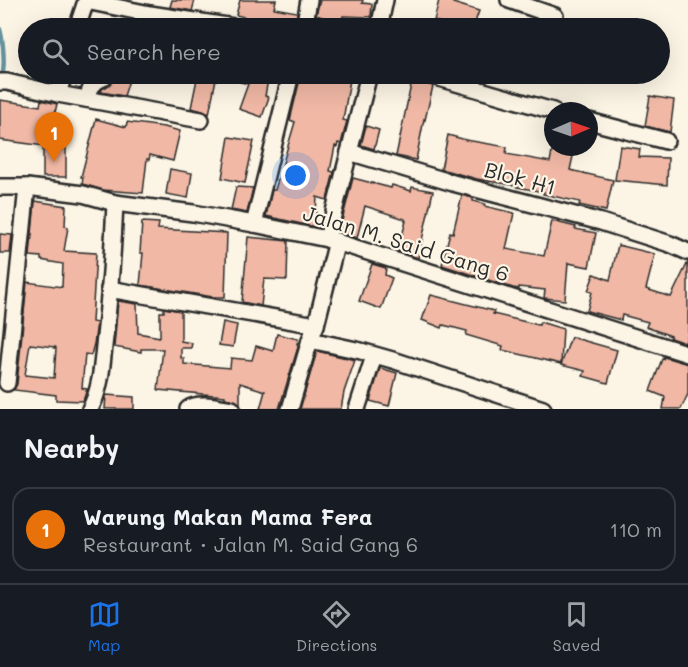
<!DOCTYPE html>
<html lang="en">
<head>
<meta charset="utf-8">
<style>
	body { margin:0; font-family:Mali,sans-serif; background:#242831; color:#f1f3f6 }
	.compass { position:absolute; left:544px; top:102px; width:54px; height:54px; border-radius:50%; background:#171b24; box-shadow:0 6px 24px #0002; rotate:88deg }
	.you { position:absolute; left:296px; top:176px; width:21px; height:21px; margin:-15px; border:4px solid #fff; border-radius:50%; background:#1a73e8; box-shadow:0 0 0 9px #1a73e833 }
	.badge { display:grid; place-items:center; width:39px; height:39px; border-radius:50%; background:#1a73e8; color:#fff; font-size:20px; font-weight:700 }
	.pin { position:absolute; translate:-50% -50px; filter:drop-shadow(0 2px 3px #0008) }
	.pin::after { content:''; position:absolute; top:32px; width:21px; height:18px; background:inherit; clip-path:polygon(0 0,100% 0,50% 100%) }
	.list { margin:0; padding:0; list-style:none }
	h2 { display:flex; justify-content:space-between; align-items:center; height:78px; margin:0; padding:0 24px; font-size:26px }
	h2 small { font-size:20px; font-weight:400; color:#9ea1a6 }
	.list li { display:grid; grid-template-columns:39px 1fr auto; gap:18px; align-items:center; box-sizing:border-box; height:84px; margin:0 12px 12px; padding:0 12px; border:2px solid #363941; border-radius:18px }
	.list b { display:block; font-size:22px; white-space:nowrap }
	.list p { margin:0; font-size:20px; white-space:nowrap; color:#9ea1a6 }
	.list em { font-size:20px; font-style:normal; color:#9ea1a6 }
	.icon { flex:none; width:33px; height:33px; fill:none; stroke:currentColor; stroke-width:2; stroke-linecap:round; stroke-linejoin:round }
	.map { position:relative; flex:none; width:688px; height:409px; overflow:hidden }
	.search { position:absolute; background:#171b24; box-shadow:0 6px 24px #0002; left:18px; right:18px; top:18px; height:66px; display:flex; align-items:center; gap:15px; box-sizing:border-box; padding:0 21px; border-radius:33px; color:#9ea1a6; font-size:22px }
	.sheet { height:174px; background:#171b24 }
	nav { display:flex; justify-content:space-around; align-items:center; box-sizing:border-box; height:84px; border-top:2px solid #363941; background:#171b24; font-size:16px; color:#9ea1a6 }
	nav a { display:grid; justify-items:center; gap:3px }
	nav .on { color:#1a73e8 }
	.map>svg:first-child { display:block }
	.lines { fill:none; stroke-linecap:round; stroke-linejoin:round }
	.stream { stroke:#65939e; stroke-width:4.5 }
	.building { fill:#f0b8a5; stroke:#2b2b2b; stroke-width:1.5; fill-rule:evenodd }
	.street-casing { stroke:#2b2b2b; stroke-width:20 }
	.street { stroke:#fcf5e5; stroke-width:15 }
	.labels { text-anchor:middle; stroke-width:4.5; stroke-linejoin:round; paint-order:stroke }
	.street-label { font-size:21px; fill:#2b2b2b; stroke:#fcf5e5 }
</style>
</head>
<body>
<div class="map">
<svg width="688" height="409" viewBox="0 0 688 409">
	<rect width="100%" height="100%" fill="#fcf5e5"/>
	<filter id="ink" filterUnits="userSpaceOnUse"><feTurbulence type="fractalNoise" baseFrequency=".0167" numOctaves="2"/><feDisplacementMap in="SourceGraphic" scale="12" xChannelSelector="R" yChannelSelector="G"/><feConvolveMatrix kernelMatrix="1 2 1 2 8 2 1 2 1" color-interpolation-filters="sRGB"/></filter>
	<g filter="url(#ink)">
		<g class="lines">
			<path class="stream" d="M 0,29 C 3,40 6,69 1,79"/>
		</g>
		<g class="building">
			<polygon points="172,0 195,0 192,11 170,7"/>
			<polygon points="240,0 276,0 274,8 297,12 295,28 260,28 261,21 236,15"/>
			<polygon points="320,0 363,0 362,3 372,4 371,17 343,16 341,23 316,15"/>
			<polygon points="439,0 454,0 453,3 479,11 473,28 451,28 452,25 434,21"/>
			<polygon points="112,74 131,74 124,96 101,92 102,89 111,83 113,78"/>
			<polygon points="198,74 217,74 209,114 203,111 191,108"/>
			<polygon points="223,74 269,74 265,96 269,97 262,117 239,109 248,84 222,77"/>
			<polygon points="303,74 351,74 343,120 347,121 341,144 338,143 337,147 335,146 330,171 334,172 327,200 317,197 315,227 266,216 272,190 275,190 295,122 290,120 299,83 300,83"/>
			<polygon points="412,80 433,86 425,120 424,119 416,160 396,156"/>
			<polygon points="650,96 674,100 670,132 645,126"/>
			<polygon points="0,100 40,106 41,100 57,104 47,146 66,146 66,177 43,177 43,146 45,146 0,140"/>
			<polygon points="96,119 126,127 127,122 164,127 180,131 173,161 150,155 149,160 147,159 143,193 103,190 82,184 83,177 81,177"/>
			<polygon points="366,126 379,130 374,149 361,145"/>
			<polygon points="448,135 466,140 507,147 506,154 550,162 553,147 575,147 570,170 613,180 606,211 579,205 580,202 543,194 544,192 517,187 518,186 477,179 441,169"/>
			<polygon points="229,137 254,141 245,183 222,178"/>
			<polygon points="620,146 640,149 639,157 668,158 667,185 615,180"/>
			<polygon points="170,169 192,173 188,198 166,194"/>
			<polygon points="353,178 391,188 392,185 411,191 412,187 433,191 418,258 398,251 406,221 405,221 405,219 365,206 357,238 339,232"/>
			<polygon points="236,187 253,188 247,213 231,210"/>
			<polygon points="462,195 473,198 473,201 485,204 484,206 514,213 506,249 544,256 552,221 576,227 575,229 596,233 589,267 568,263 565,300 544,298 545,290 519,287 519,289 513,288 442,265 450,232 453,233"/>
			<path d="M 35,201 L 66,206 L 65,226 L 68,227 L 64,251 L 96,253 L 92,322 L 97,323 L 94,344 L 91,355 L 85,354 L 82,388 L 87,389 L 83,401 L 56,400 L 56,395 L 14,390 L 17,384 L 27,282 L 62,287 L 63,264 L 41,260 L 41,257 L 30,256 ZM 30,344 L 55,347 L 54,348 L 56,348 L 54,378 L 25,375 Z"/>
			<polygon points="142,222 159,223 158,229 227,233 225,297 213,297 140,285 143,253 140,253"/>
			<polygon points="0,234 12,235 10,253 0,253"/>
			<polygon points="248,237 288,241 287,280 264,279 261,306 242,302"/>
			<polygon points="618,245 655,254 646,289 671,297 688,262 688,334 685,343 670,338 671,336 646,327 648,322 622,315 621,320 587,311 592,292 588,291 594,274 610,280"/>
			<polygon points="372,264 386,268 385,275 392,278 381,309 359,301"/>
			<polygon points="431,295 494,311 493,314 539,325 540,322 563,329 561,364 502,350 503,346 466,335 467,331 443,325 442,328 422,320"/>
			<polygon points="118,301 137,304 138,333 160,337 160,312 164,312 164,308 181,311 181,341 192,343 191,348 181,348 181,358 184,358 184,364 230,368 231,358 252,360 256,346 273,351 277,334 298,339 297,344 299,344 279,409 260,409 265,391 240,383 240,404 234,400 225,398 225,396 158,390 163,349 141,349 141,352 114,347"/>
			<polygon points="223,322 237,325 233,347 219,345"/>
			<polygon points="571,337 617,350 608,383 583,376 585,371 561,365"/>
			<polygon points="317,351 355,360 344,392 341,409 300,409"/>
			<polygon points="664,357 688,364 688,394 681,409 663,409 665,397 650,391 662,359 663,359"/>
			<polygon points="380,368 397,373 389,406 370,401"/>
			<polygon points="106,395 134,397 134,409 105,409"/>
		</g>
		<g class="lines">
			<defs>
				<g id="street">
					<polyline points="509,0 555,16"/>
					<polyline points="77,28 86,1 150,14 240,28"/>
					<polyline points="304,28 309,0"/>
					<polyline points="379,28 385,0"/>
					<polyline points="425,74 553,111"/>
					<polyline points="0,82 7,82 58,94 201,120"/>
					<polyline points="58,94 64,74"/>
					<path d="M 87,99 C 90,89 92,82 103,78"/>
					<polyline points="589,121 666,141"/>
					<polyline points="349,152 453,183 601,222 670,244 688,252"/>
					<polyline points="0,187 27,187 83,194 115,203 193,213 254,224 327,239 688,354"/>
					<polyline points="254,224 291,74"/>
					<polyline points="327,239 369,74"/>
					<polyline points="109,289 316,325"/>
					<polyline points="310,340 361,351 396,361 543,409"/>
					<polyline points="7,383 27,187"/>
					<path d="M 90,409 C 102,387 102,361 105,337 C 110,292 113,248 115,203"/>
					<path d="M 188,409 C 199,401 219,407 232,409"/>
					<polyline points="290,409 310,340 316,325 337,241"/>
					<polyline points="357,409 374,356"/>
				</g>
			</defs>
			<use href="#street" class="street-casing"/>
			<use href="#street" class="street"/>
		</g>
	</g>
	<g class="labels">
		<g class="street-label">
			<text transform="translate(520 179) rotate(15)" y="7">Blok H1</text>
			<text transform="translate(406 244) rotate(17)" y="7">Jalan M. Said Gang 6</text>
		</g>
	</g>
</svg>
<svg class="compass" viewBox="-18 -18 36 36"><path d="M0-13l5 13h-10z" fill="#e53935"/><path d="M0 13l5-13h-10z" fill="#9ea1a6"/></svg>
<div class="you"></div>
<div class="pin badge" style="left:54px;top:162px;background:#e8710a">1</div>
<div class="search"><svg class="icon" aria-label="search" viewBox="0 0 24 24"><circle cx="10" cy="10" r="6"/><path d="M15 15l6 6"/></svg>Search here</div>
</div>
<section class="sheet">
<h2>Nearby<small></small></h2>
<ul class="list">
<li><span class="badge" style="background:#e8710a">1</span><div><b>Warung Makan Mama Fera</b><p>Restaurant · Jalan M. Said Gang 6</p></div><em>110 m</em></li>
</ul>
</section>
<nav>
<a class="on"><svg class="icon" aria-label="map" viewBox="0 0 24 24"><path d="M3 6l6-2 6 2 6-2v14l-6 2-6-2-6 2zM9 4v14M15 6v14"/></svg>Map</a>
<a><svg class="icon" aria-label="directions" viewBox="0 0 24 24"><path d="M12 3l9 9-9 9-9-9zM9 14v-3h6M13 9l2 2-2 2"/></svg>Directions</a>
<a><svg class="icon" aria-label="saved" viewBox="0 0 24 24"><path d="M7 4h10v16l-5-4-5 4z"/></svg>Saved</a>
</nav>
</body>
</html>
